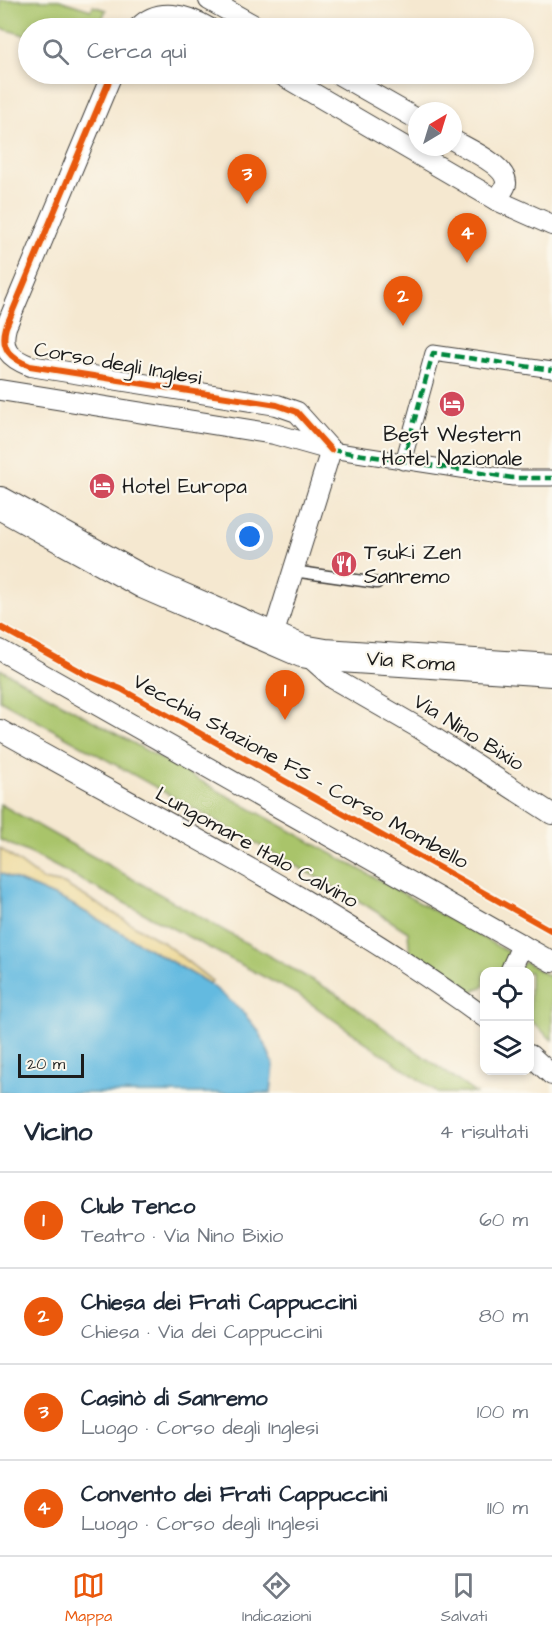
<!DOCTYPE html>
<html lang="it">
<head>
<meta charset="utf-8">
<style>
	body { margin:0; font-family:"Architects Daughter",sans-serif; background:#f2f2f3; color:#1f2937 }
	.controls { position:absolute; right:18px; bottom:18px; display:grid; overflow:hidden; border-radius:12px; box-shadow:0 3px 9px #0003 }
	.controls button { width:54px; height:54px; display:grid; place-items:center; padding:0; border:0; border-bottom:2px solid #e0e1e3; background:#fff; color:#1f2937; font:30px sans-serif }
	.compass { position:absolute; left:408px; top:102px; width:54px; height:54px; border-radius:50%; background:#fff; box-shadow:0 3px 9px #0003; rotate:38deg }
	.scale { position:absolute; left:18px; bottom:15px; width:66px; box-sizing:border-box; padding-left:6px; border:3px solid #1c1c1c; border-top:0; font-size:16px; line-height:21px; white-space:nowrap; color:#1c1c1c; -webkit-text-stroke:4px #fbf7ec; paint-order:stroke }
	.you { position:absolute; left:250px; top:537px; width:21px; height:21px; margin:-15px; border:4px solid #fff; border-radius:50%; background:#1a73e8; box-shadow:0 0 0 9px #1a73e833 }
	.badge { display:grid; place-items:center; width:39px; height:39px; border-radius:50%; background:#ea580c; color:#fff; font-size:20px; font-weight:700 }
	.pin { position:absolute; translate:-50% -50px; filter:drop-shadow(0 2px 3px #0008) }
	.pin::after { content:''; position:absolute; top:32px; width:21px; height:18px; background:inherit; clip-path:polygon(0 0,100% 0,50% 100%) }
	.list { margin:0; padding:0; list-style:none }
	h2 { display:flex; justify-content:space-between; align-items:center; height:78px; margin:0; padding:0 24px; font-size:26px }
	h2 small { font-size:20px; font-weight:400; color:#747a83 }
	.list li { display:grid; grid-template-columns:39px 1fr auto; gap:18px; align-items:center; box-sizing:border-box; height:96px; padding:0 24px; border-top:2px solid #e0e1e3 }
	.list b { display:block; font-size:22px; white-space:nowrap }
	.list p { margin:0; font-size:20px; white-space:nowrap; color:#747a83 }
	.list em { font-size:20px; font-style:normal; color:#747a83 }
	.icon { flex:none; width:33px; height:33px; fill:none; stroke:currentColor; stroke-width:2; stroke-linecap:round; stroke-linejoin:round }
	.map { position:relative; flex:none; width:552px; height:1093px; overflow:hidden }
	.search { position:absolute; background:#fff; box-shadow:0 3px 9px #0003; left:18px; right:18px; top:18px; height:66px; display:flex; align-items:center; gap:15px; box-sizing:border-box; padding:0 21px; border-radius:33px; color:#747a83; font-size:22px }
	.sheet { height:462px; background:#fff }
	nav { display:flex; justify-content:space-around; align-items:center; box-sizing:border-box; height:84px; border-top:2px solid #e0e1e3; background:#fff; font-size:16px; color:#747a83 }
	nav a { display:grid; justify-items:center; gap:3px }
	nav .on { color:#ea580c }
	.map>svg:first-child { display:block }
	.green { fill:#a9c46a; stroke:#627043; stroke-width:1.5 }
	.sand { fill:#eeda9e; stroke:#857b5d; stroke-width:1.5 }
	.water { fill:#64bae0; stroke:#406b7e; stroke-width:1.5 }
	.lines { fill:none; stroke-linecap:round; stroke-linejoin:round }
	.service-casing { stroke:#3d3b37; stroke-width:13 }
	.pedestrian-casing { stroke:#3d3b37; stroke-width:17 }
	.minor-casing { stroke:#3d3b37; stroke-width:22 }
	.primary-casing { stroke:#3d3b37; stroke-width:34 }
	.service { stroke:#fff; stroke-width:10 }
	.pedestrian { stroke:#fff; stroke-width:15 }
	.minor { stroke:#fff; stroke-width:20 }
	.primary { stroke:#fff; stroke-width:32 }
	.quiet { stroke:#00873e; stroke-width:4.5; stroke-dasharray:9 4.5; stroke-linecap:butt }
	.cycleway-casing { stroke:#fbf7ec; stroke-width:10 }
	.cycleway { stroke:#e8590c; stroke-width:6 }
	.labels { text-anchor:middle; stroke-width:4.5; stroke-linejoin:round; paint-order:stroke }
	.street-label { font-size:21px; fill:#1c1c1c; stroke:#fbf7ec }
	.poi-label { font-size:21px; fill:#1c1c1c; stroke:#fbf7ec; text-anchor:start }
</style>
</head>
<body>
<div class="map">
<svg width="552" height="1093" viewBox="0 0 552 1093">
	<rect width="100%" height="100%" fill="#fbf7ec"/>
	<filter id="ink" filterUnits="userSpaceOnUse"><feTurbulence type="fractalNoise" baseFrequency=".0167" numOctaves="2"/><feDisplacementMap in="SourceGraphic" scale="12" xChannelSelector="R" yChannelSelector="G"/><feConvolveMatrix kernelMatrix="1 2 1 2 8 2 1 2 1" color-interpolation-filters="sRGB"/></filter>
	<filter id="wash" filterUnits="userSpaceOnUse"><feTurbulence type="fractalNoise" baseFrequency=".008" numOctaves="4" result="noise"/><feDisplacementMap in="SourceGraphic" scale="24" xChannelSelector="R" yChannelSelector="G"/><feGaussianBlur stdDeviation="1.35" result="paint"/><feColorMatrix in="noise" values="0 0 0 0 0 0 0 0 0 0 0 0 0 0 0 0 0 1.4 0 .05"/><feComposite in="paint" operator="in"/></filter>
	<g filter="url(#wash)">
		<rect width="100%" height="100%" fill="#f5e8d0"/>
		<g class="green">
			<polygon points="0,0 59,0 91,10 93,6 106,10 98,28 28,28 28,36 0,28"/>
			<polygon points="0,669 510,953 502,971 484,972 484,986 469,993 410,955 408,932 364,904 0,700"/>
			<polygon points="0,804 335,993 475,1093 438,1093 300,996 34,855 0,840"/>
			<polygon points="525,962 552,978 552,1040 530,1020 530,972 515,972"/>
		</g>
		<polygon class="sand" points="0,848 43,880 64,884 164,943 212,981 210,984 68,902 0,873"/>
		<polygon class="water" points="0,873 68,902 210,984 240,1009 260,1033 274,1065 271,1093 0,1093"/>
	</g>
	<g filter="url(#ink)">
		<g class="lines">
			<defs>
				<polyline id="service" points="293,571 377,583"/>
				<g id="pedestrian">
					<polyline points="331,450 513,478 552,478"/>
					<polyline points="403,462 433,353 552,370"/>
				</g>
				<g id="minor">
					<polyline points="209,0 259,28"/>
					<path d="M 138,28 C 158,6 187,15 209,28"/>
					<path d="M 112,74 L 6,327 C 0,349 10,358 30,366 L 277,405 L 297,412 L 331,450"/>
					<polyline points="280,74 496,200 552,225"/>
					<polyline points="338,74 417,119"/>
					<path d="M 453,140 C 466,148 508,166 506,184 C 505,189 499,196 496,200"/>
					<polyline points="0,390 274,434 331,450"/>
					<polyline points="272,639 331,450"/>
					<polyline points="0,650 552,962"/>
					<polyline points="306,654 334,679 419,728 552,814"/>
					<path d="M 0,730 C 163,822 333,906 484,1017"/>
					<polyline points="510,972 522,945"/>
					<polyline points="530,1055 552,1075"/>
				</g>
				<polyline id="primary" points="0,503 145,583 302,651 325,655 552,670"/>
			</defs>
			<use href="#service" class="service-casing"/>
			<use href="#pedestrian" class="pedestrian-casing"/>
			<use href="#minor" class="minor-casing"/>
			<use href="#primary" class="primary-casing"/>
			<use href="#service" class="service"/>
			<use href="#pedestrian" class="pedestrian"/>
			<use href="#minor" class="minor"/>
			<use href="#primary" class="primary"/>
			<g class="quiet">
				<polyline points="331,450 513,478 552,478"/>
				<polyline points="403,462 433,353 552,370"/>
			</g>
			<defs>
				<g id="cycleway">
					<path d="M 112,74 L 6,327 C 0,349 10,358 30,366 L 277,405 L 297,412 L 331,450"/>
					<polyline points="0,627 87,675 121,689 552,931"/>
				</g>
			</defs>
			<use href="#cycleway" class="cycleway-casing"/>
			<use href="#cycleway" class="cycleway"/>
		</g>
	</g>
	<defs>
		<symbol id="hotel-disc" viewBox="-11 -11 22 22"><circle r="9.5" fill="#d1495b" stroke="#fbf7ec"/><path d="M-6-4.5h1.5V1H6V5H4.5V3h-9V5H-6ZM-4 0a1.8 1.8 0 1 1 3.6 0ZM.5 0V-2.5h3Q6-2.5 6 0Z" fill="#fff"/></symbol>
		<symbol id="restaurant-disc" viewBox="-11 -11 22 22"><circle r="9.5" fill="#d1495b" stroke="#fbf7ec"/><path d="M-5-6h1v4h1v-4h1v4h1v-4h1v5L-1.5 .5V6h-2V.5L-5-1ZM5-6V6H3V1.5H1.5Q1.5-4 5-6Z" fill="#fff"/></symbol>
	</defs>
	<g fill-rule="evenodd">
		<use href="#hotel-disc" x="437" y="389" width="30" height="30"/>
		<use href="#hotel-disc" x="87" y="471" width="30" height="30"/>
		<use href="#restaurant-disc" x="329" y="549" width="30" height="30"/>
	</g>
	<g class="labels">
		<g class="street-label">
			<text transform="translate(118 363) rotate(10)" y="7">Corso degli Inglesi</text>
			<text transform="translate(411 661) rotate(4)" y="7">Via Roma</text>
			<text transform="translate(469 732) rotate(32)" y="7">Via Nino Bixio</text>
			<text transform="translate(301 771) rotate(29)" y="7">Vecchia Stazione FS - Corso Mombello</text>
			<text transform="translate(257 847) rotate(29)" y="7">Lungomare Italo Calvino</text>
		</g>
		<g class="poi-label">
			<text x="452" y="441" text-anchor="middle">Best Western<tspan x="452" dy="24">Hotel Nazionale</tspan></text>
			<text x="122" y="493">Hotel Europa</text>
			<text x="364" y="559">Tsuki Zen<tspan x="364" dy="24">Sanremo</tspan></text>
		</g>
	</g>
</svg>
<div class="controls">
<button><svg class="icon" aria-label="locate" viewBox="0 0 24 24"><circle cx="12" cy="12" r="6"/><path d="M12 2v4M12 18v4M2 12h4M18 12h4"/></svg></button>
<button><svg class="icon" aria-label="layers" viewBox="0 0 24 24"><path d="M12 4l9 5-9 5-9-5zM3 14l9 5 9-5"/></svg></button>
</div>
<svg class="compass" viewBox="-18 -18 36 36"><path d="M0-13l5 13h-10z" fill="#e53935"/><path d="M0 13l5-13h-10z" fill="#747a83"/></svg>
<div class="scale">20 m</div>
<div class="you"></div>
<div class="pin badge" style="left:285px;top:720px">1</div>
<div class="pin badge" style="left:403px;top:326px">2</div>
<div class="pin badge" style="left:247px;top:204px">3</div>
<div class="pin badge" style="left:467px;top:263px">4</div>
<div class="search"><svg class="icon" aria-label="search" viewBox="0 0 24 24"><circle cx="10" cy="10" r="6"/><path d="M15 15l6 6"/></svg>Cerca qui</div>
</div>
<section class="sheet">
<h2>Vicino<small>4 risultati</small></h2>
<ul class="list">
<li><span class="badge">1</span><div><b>Club Tenco</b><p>Teatro · Via Nino Bixio</p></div><em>60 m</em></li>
<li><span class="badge">2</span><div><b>Chiesa dei Frati Cappuccini</b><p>Chiesa · Via dei Cappuccini</p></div><em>80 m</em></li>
<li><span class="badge">3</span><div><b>Casinò di Sanremo</b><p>Luogo · Corso degli Inglesi</p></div><em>100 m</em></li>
<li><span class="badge">4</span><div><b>Convento dei Frati Cappuccini</b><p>Luogo · Corso degli Inglesi</p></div><em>110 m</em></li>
</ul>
</section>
<nav>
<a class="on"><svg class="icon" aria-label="map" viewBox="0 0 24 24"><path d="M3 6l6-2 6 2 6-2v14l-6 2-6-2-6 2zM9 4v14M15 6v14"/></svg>Mappa</a>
<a><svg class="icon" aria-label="directions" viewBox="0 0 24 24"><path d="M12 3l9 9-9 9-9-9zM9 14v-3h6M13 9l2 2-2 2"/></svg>Indicazioni</a>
<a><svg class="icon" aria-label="saved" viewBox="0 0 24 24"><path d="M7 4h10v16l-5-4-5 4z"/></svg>Salvati</a>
</nav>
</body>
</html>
